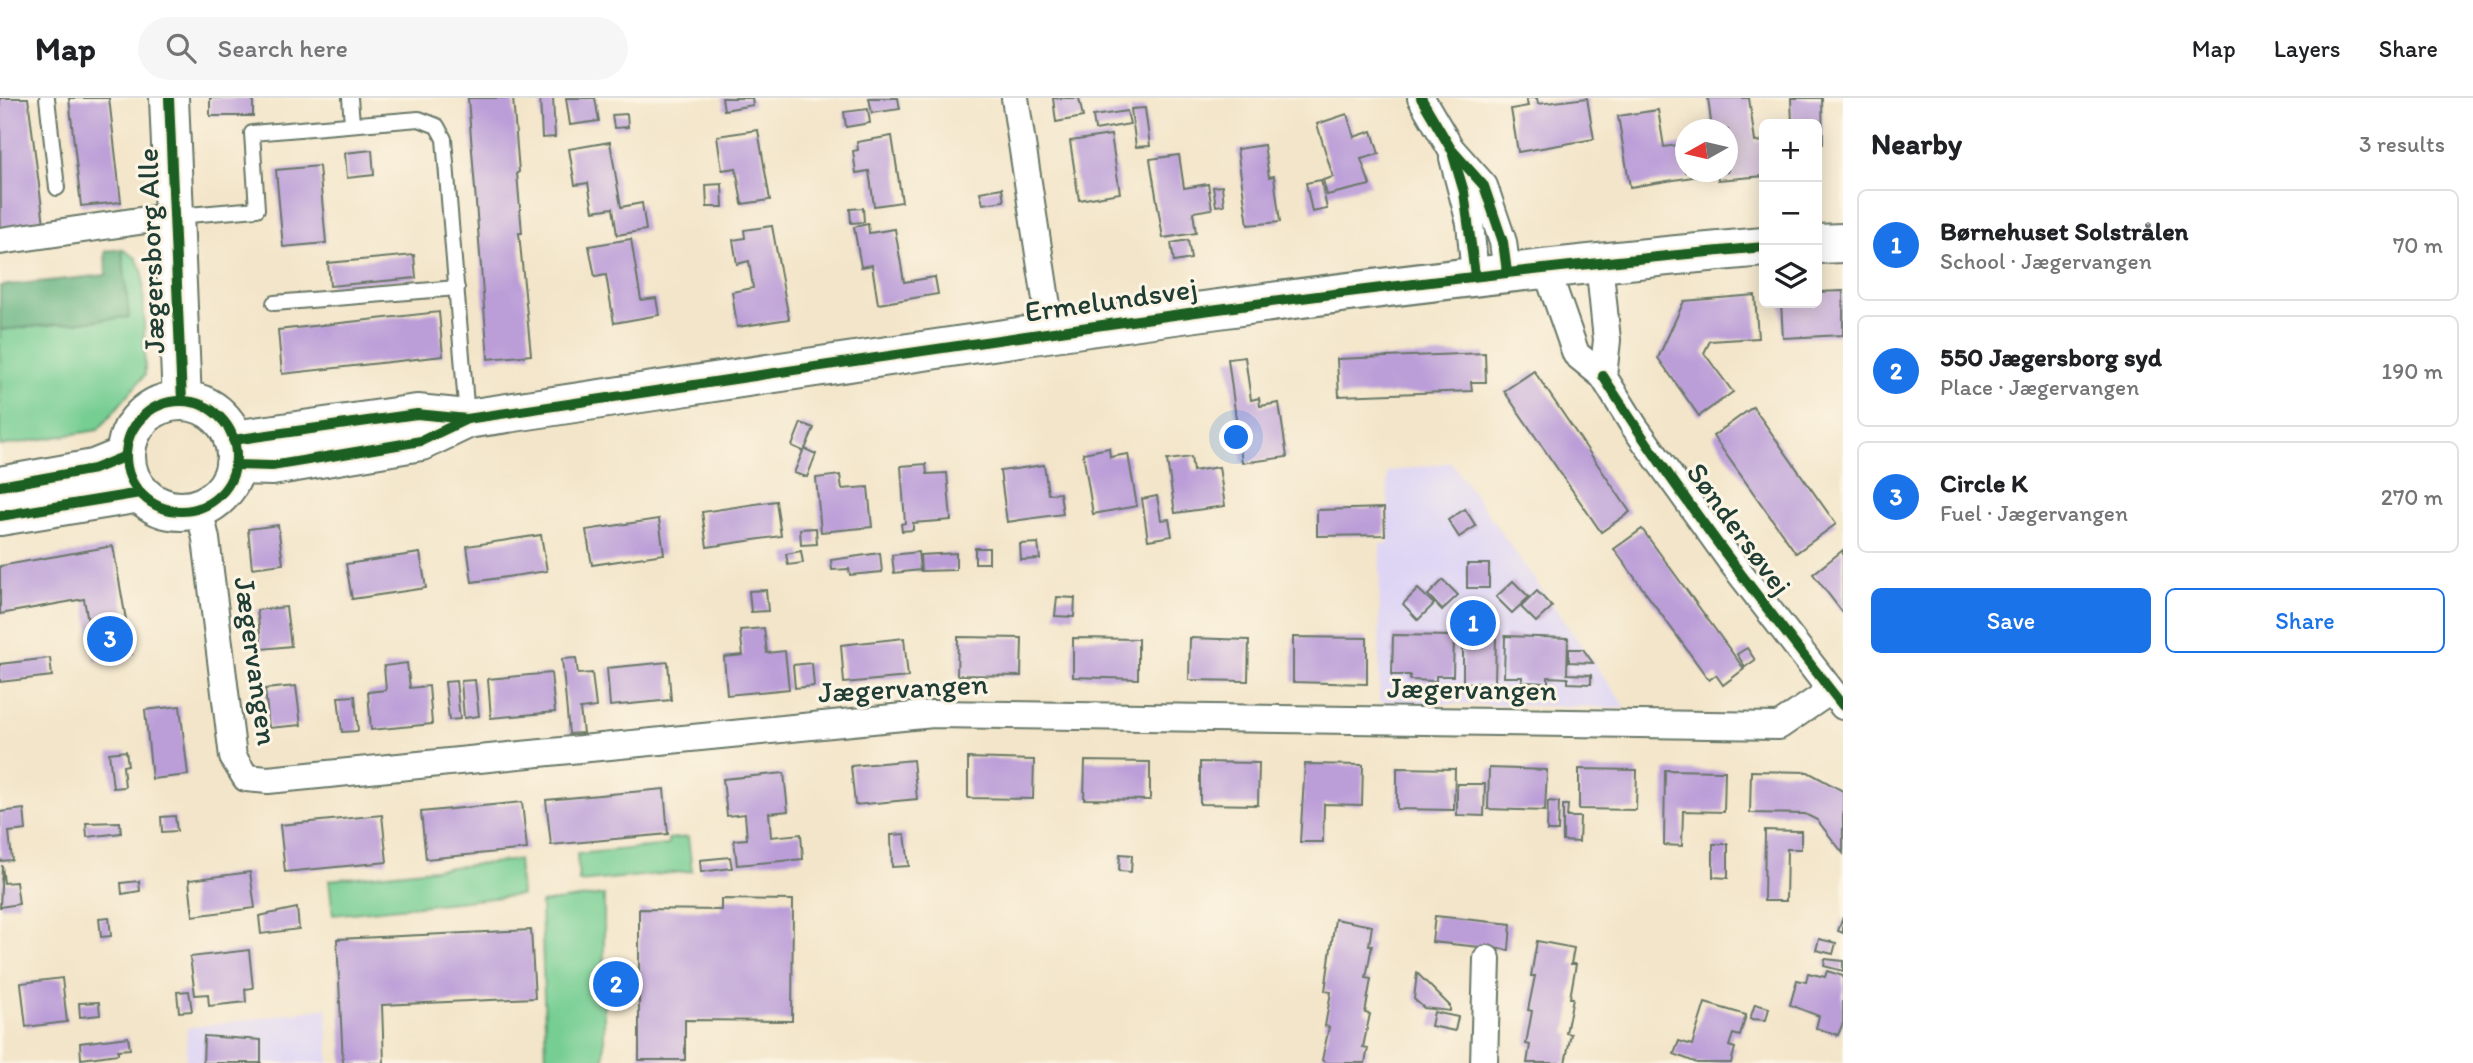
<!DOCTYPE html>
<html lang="en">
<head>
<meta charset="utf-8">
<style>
	body { margin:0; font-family:Itim,sans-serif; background:#f6f6f6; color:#202124 }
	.controls { position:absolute; right:21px; top:21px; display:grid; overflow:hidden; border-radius:10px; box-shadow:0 4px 18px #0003 }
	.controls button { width:63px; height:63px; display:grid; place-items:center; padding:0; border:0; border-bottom:2px solid #e0e0e0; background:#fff; color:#202124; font:35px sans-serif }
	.compass { position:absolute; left:1675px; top:21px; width:63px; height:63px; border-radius:50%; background:#fff; box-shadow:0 4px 18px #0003; rotate:262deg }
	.you { position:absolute; left:1237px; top:340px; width:24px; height:24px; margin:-18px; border:5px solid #fff; border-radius:50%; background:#1a73e8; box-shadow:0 0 0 10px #1a73e833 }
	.badge { display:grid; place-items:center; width:46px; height:46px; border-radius:50%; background:#1a73e8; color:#fff; font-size:23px; font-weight:700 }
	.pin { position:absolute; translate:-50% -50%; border:4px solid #fff; box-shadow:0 2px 7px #0006 }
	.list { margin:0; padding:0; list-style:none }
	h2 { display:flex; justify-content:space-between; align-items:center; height:91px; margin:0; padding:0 28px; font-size:30px }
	h2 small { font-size:23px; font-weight:400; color:#757577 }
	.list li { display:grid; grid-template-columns:46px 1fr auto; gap:21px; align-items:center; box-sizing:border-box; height:112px; margin:0 14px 14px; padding:0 14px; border:2px solid #e0e0e0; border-radius:10px }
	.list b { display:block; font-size:26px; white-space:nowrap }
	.list p { margin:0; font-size:23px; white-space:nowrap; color:#757577 }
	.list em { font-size:23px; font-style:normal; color:#757577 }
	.actions { display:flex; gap:14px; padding:21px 28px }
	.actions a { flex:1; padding:16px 0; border:2px solid #1a73e8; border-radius:10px; text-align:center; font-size:24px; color:#1a73e8 }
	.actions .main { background:#1a73e8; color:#fff }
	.icon { flex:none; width:38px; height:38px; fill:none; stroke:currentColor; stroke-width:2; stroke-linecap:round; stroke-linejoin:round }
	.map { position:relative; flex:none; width:1843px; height:965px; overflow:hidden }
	header { display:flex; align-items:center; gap:42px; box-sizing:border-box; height:98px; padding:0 35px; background:#fff; border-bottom:2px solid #e0e0e0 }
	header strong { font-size:33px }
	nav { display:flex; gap:38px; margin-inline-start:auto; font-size:24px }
	.search { width:490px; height:63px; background:#f6f6f6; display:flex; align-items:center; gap:18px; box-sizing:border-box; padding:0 24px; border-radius:38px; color:#757577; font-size:26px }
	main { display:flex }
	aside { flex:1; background:#fff }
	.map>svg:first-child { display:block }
	.built { fill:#ded5f5 }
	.green { fill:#76ce93; stroke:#4a8664; stroke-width:2 }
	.forest { fill:#60b17d; stroke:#407758; stroke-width:2 }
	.building { fill:#bb9ed8 }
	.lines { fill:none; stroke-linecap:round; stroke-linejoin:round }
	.lane-casing { stroke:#697868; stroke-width:18 }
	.street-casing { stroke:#697868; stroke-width:30 }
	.secondary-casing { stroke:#697868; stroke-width:42 }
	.lane { stroke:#fff; stroke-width:14 }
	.street { stroke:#fff; stroke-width:26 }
	.secondary { stroke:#fff; stroke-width:38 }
	.cycleway-casing { stroke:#fcf5e5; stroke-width:15 }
	.cycleway { stroke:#1b5e20; stroke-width:10 }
	.labels { text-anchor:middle; stroke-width:6; stroke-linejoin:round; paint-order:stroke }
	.street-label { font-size:30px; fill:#1f3d34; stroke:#fcf5e5 }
</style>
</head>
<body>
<header>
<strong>Map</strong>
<div class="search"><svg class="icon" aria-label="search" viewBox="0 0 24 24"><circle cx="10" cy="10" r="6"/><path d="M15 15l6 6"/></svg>Search here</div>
<nav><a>Map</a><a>Layers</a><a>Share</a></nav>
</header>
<main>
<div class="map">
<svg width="1843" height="965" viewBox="0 0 1843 965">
	<rect width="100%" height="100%" fill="#fcf5e5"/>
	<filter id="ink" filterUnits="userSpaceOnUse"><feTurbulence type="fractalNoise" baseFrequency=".0143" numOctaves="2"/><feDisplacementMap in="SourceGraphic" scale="14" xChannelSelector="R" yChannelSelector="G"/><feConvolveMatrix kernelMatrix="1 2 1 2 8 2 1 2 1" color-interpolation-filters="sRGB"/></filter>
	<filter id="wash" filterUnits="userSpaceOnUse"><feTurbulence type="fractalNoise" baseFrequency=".00686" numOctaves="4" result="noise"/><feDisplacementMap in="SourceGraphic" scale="28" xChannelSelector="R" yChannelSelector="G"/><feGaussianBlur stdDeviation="1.57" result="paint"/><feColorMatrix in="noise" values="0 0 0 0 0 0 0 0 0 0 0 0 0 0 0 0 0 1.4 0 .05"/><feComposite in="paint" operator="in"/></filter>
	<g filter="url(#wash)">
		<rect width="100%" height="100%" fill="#f3e5c9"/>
		<g class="built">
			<polygon points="1451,364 1626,610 1379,604 1380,446 1389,446 1387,374"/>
			<polygon points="327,910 329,965 186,965 187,930"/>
		</g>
		<g class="green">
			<polygon points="122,151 136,160 143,175 145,277 98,332 0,348 0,232 128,219"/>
			<polygon points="688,739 692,773 579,784 577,756 668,747 668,741"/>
			<polygon points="518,762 521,797 333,817 329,782"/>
			<polygon points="604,797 604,963 546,962 541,805"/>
		</g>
		<polygon class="forest" points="122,151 129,219 0,232 0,188 106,177 105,153"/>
		<g id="blocks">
			<g class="building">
				<polygon points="0,0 28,0 44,126 1,131"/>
				<polygon points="69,0 109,0 121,104 81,108"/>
				<rect x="210" y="0" width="43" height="18"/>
				<polygon points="468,0 513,0 519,74 517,75 522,135 519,135 531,257 488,261"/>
				<polygon points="540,0 553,0 555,39 542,40"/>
				<polygon points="566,0 595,0 599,23 570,27"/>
				<polygon points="722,0 752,0 753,7 724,12"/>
				<polygon points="869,0 898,0 900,11 872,15"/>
				<polygon points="1053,0 1079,0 1083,19 1056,24"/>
				<polygon points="1526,0 1537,0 1538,6 1587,0 1594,41 1518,54 1511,11 1528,8"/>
				<polygon points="1708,0 1749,0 1755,44 1764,43 1764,78 1718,82 1717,74 1728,74 1728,32 1712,32"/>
				<polygon points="1791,0 1822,0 1823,46 1817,47 1817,26 1792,26"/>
				<polygon points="1145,10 1150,48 1136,49 1131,11"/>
				<polygon points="868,11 870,25 846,29 844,14"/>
				<polygon points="1658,12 1664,49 1686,46 1686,74 1698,74 1699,78 1630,89 1618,18"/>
				<polygon points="1127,13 1130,26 1095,32 1093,18"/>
				<polygon points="627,16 628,29 614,30 612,17"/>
				<polygon points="1347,16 1354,39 1372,33 1379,56 1361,61 1370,87 1327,97 1323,82 1333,79 1317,26"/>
				<polygon points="758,32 770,102 742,106 736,70 722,72 717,38"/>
				<polygon points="1111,37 1120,95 1079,102 1070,43"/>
				<polygon points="892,38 902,104 874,108 869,73 856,75 853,53 858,52 857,44"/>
				<polygon points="610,44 621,109 642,105 646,132 617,137 613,110 593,113 588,85 575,87 569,51"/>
				<polygon points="1264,47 1269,79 1274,78 1280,124 1248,127 1237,51"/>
				<polygon points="372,52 374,77 347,80 345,55"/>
				<polygon points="1179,57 1184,90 1208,86 1212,111 1193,114 1196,135 1163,140 1150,61"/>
				<polygon points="319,68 326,145 283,149 276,72"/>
				<polygon points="1321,82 1327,111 1312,114 1306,85"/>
				<polygon points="722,86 723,109 707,109 706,87"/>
				<polygon points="1222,88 1224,107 1216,108 1213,89"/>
				<polygon points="1002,90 1004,103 983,106 980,94"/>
				<polygon points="863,110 864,124 851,125 850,111"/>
				<polygon points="868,126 869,135 895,131 904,184 935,179 938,196 878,206 872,167 861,169 854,129"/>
				<polygon points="772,128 789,221 737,229 732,194 753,190 749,163 737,166 733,142 745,140 744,132"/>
				<polygon points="631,141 641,202 656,200 659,217 614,225 606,177 595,179 589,148"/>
				<polygon points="1188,142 1191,161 1174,164 1171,145"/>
				<polygon points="414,157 416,180 330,188 328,165"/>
				<polygon points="1843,193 1843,237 1783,240 1781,205 1817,205 1817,194"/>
				<polygon points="1755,197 1758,240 1710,243 1704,255 1733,294 1699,318 1658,260 1684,203"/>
				<polygon points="439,214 443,258 282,276 278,232"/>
				<polygon points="1485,255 1486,284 1471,284 1472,293 1339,298 1337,261"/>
				<polygon points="1245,259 1251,302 1259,300 1260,308 1279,305 1287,359 1242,365 1228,261"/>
				<polygon points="1534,273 1630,414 1601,434 1504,293"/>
				<polygon points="1753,309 1836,426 1796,455 1713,338"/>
				<polygon points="801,325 814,330 805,351 816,356 807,379 794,375 803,353 792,348"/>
				<polygon points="1109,350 1110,359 1128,356 1137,408 1093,416 1083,355"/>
				<polygon points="1191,359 1193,373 1219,369 1225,408 1175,415 1167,362"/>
				<polygon points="926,366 927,376 947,375 951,422 913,425 913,432 902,433 901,426 905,425 901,368"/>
				<polygon points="1044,367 1048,396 1060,395 1063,416 1007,424 1000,373"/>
				<polygon points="840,377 842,391 868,389 872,429 821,434 816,380"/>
				<polygon points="1157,398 1161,422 1169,421 1172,438 1148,442 1142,401"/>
				<polygon points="776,403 781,438 707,449 702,414"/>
				<polygon points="1384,410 1385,437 1317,438 1317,412"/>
				<polygon points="1465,411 1476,428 1459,439 1448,422"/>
				<polygon points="659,421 664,456 592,467 586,432"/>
				<polygon points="278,427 283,466 252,470 248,431"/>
				<polygon points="816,430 817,446 801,447 800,431"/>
				<polygon points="1642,431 1744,571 1723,587 1716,577 1709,582 1614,451"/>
				<polygon points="541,437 547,473 472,484 467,448"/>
				<polygon points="1038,445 1040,461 1021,462 1020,446"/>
				<polygon points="113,448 132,556 95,563 84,501 0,516 0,468"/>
				<rect x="975" y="450" width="14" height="15"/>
				<polygon points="1843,452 1843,515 1813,476"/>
				<polygon points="801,453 803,465 788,467 786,456"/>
				<polygon points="918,454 920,472 894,475 892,457"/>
				<polygon points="420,455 426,490 352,501 346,466"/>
				<polygon points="880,455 882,474 850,477 849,471 832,472 831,462"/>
				<polygon points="956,455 956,472 921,473 920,457"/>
				<rect x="1467" y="466" width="22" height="24"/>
				<polygon points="1443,482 1458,497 1442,512 1428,497"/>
				<polygon points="1513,483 1529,499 1512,515 1496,499"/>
				<polygon points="1418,491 1434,506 1418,522 1403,506"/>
				<polygon points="766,492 768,513 751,514 749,493"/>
				<polygon points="1537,493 1552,509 1536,524 1521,509"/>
				<polygon points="1057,499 1075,500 1074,519 1055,518"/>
				<polygon points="286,509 291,548 262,551 257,512"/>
				<polygon points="764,530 767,555 785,553 789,591 727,597 724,559 743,557 740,532"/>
				<polygon points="1393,537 1454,538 1453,578 1436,578 1436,583 1410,582 1410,577 1392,577"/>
				<polygon points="1463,537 1496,537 1495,585 1463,585"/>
				<polygon points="1505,538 1568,540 1567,576 1591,577 1591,586 1568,585 1568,580 1548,579 1548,585 1522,584 1522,579 1504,579"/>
				<polygon points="958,539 1022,540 1021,578 957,577"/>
				<polygon points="1293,539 1367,540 1367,586 1293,584"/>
				<polygon points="904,540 908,579 844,585 841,547"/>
				<polygon points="1073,540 1138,541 1138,581 1073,579"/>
				<polygon points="1190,540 1249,542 1248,583 1189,582"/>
				<polygon points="1747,550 1755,562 1745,569 1737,556"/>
				<polygon points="1569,551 1583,551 1593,565 1569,564"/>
				<polygon points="50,560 52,578 0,584 0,566"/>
				<polygon points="576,560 578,576 592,575 596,609 580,611 583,635 569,636 562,561"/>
				<polygon points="668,564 671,602 610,608 607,570"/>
				<polygon points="407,565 410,590 429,588 432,626 371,632 368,594 386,592 384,568"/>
				<polygon points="812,565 814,588 795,590 793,567"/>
				<polygon points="551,575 555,614 491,620 488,581"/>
				<polygon points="475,582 479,618 464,620 461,583"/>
				<polygon points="456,583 460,621 449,622 445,584"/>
				<polygon points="296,588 301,627 269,630 265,591"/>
				<polygon points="355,598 358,633 342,634 338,599"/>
				<polygon points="180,608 188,677 152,681 145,612"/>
				<polygon points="126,653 128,667 123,668 125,689 113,690 109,655"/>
				<polygon points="968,660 1034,662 1033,701 968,700"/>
				<polygon points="913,662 917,701 855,707 851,668"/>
				<polygon points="1085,663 1150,664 1150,702 1084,701"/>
				<polygon points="1200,664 1259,665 1258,707 1200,706"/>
				<polygon points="1305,666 1363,667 1362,707 1324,706 1323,744 1300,744"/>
				<polygon points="1397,670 1455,671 1454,712 1397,711"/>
				<polygon points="1489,670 1547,672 1545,713 1488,711"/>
				<polygon points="1579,671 1637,672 1636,712 1579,711"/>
				<polygon points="1665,672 1725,673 1724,714 1683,713 1682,748 1664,747"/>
				<polygon points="1751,673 1808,674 1843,693 1843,755 1817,722 1805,716 1750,715"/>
				<polygon points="784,675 788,713 769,715 771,739 801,736 803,761 737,767 734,742 747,741 745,716 727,718 723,681"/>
				<polygon points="1457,686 1485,686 1484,718 1457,717"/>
				<polygon points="664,691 668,736 551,747 546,702"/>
				<polygon points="1548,703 1559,704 1558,733 1547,733"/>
				<polygon points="522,704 527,751 426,761 421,714"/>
				<polygon points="1563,707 1568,707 1567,719 1580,719 1579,744 1563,743"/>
				<polygon points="24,711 26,732 9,734 12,762 0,763 0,714"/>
				<polygon points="382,717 387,764 285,774 280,727"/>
				<polygon points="175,718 177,733 162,734 161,719"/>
				<polygon points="120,724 121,735 87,739 86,725"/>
				<polygon points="1765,732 1801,733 1801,751 1787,751 1786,803 1764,803"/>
				<polygon points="905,736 909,768 892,769 891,737"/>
				<polygon points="1713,746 1728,746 1728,780 1713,779"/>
				<polygon points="1120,756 1132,757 1131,774 1119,773"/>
				<polygon points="730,759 732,770 701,774 700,762"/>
				<polygon points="2,767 4,785 16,784 19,806 0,809"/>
				<polygon points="250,774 255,810 193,818 189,782"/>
				<polygon points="139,783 140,793 122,796 121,785"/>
				<polygon points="721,801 793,802 792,923 685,922 685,962 639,962 639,811 721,812"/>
				<polygon points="297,810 299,831 261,836 259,818"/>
				<polygon points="1435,818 1511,826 1509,852 1432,844"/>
				<polygon points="109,819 111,838 101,839 99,820"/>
				<polygon points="1843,819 1843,835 1838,833"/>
				<polygon points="1335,821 1372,828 1369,847 1372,847 1366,880 1371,881 1365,915 1370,916 1363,949 1368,950 1365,965 1326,965 1322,962 1329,929 1325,928 1331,894 1325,893"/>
				<polygon points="531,832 535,900 382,907 384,965 343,965 337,841"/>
				<polygon points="1819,841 1836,845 1833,856 1816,852"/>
				<polygon points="1537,843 1574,850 1571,866 1576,866 1570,900 1573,900 1566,935 1571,936 1565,965 1527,965 1530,947 1526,946 1532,913 1528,912 1535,878 1531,878"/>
				<polygon points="249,852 253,890 245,891 246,904 209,908 208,896 195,897 190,859"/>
				<polygon points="1825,861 1843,863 1843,873 1824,868"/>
				<polygon points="1827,873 1843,878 1843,925 1838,937 1816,930 1819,918 1790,907 1797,882 1806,884 1808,875 1825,879"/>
				<polygon points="610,874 621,874 622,898 610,898"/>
				<polygon points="1417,875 1450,908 1450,913 1424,910 1414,901"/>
				<polygon points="62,880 67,924 26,929 21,885"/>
				<polygon points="189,893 192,913 179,914 177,894"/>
				<polygon points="99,904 100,917 80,919 79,905"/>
				<polygon points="1705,905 1746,917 1740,938 1733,936 1729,948 1735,950 1731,965 1697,965 1674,956 1679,943 1692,947"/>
				<polygon points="1755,906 1769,910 1766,922 1750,921"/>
				<polygon points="1434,914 1458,919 1455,933 1431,928"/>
				<polygon points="204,938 261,942 261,965 203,965"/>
				<polygon points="128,939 130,951 118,952 118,956 81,961 80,945"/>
			</g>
		</g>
	</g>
	<g filter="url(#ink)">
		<use href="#blocks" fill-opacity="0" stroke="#697868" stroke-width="2"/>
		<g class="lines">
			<defs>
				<g id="lane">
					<polyline points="47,0 57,90"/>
					<polyline points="350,0 352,25"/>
					<polyline points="177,118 257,111 252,35 419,21 437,28 444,41 467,319"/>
					<polyline points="274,205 457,190"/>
				</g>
				<g id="street">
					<polyline points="1015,0 1051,234"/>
					<polyline points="1421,0 1451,51 1484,88 1503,144 1507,174"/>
					<polyline points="1453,60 1470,125 1475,177"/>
					<polyline points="0,143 174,118"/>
					<polyline points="1599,164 1607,242 1603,278"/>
					<polyline points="1546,170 1576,256 1603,278 1634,328 1730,462 1843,608"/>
					<polyline points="199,410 206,441 233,659 246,680 268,682 933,616 1779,628 1830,593"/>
					<polyline points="1484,965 1487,861"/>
				</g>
				<g id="secondary">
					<polyline points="169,0 182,303"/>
					<polyline points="1817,146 1843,145"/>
					<circle cx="181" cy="358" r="55"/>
					<path d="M 233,342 L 417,316 L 467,321 C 899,257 1330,187 1764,149"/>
					<polyline points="235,367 272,368 421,343 465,322"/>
					<polyline points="0,388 94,371 126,358"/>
					<polyline points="0,418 140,395"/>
				</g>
			</defs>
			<use href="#lane" class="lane-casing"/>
			<use href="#street" class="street-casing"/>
			<use href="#secondary" class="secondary-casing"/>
			<use href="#lane" class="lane"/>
			<use href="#street" class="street"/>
			<use href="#secondary" class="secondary"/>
			<defs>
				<g id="cycleway">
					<polyline points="169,0 182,303"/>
					<polyline points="1421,0 1451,51 1484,88 1503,144 1507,174"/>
					<polyline points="1453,57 1464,94 1475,177"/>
					<path d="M 1603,278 C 1675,393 1759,501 1843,608"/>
					<circle cx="181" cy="358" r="55"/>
					<path d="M 233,342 L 417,316 L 467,321 C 899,257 1330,187 1764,149"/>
					<polyline points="235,367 272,368 421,343 467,321"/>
					<polyline points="0,388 94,371 126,358"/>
					<polyline points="0,418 140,395"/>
				</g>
			</defs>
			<use href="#cycleway" class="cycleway-casing"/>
			<use href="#cycleway" class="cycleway"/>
		</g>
	</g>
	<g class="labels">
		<g class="street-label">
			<text transform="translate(151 153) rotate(-92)" y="10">Jægersborg Alle</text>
			<text transform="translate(1111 202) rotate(-8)" y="10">Ermelundsvej</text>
			<text transform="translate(1739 431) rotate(54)" y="10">Søndersøvej</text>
			<text transform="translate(256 563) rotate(82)" y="10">Jægervangen</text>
			<text transform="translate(903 590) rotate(-3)" y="10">Jægervangen</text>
			<text transform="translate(1472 591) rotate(1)" y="10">Jægervangen</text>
		</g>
	</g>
</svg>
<div class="controls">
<button>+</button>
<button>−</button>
<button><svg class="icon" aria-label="layers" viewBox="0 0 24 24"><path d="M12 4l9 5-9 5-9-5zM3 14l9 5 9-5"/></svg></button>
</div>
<svg class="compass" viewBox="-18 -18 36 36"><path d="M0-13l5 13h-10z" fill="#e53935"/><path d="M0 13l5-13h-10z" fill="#757577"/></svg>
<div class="you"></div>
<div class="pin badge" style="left:1473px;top:525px">1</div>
<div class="pin badge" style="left:616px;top:886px">2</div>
<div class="pin badge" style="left:110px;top:541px">3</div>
</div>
<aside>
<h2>Nearby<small>3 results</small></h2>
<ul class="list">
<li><span class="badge">1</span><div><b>Børnehuset Solstrålen</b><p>School · Jægervangen</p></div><em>70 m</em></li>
<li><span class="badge">2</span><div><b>550 Jægersborg syd</b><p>Place · Jægervangen</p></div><em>190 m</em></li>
<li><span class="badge">3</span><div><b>Circle K</b><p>Fuel · Jægervangen</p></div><em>270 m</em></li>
</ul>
<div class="actions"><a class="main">Save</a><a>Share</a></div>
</aside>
</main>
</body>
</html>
